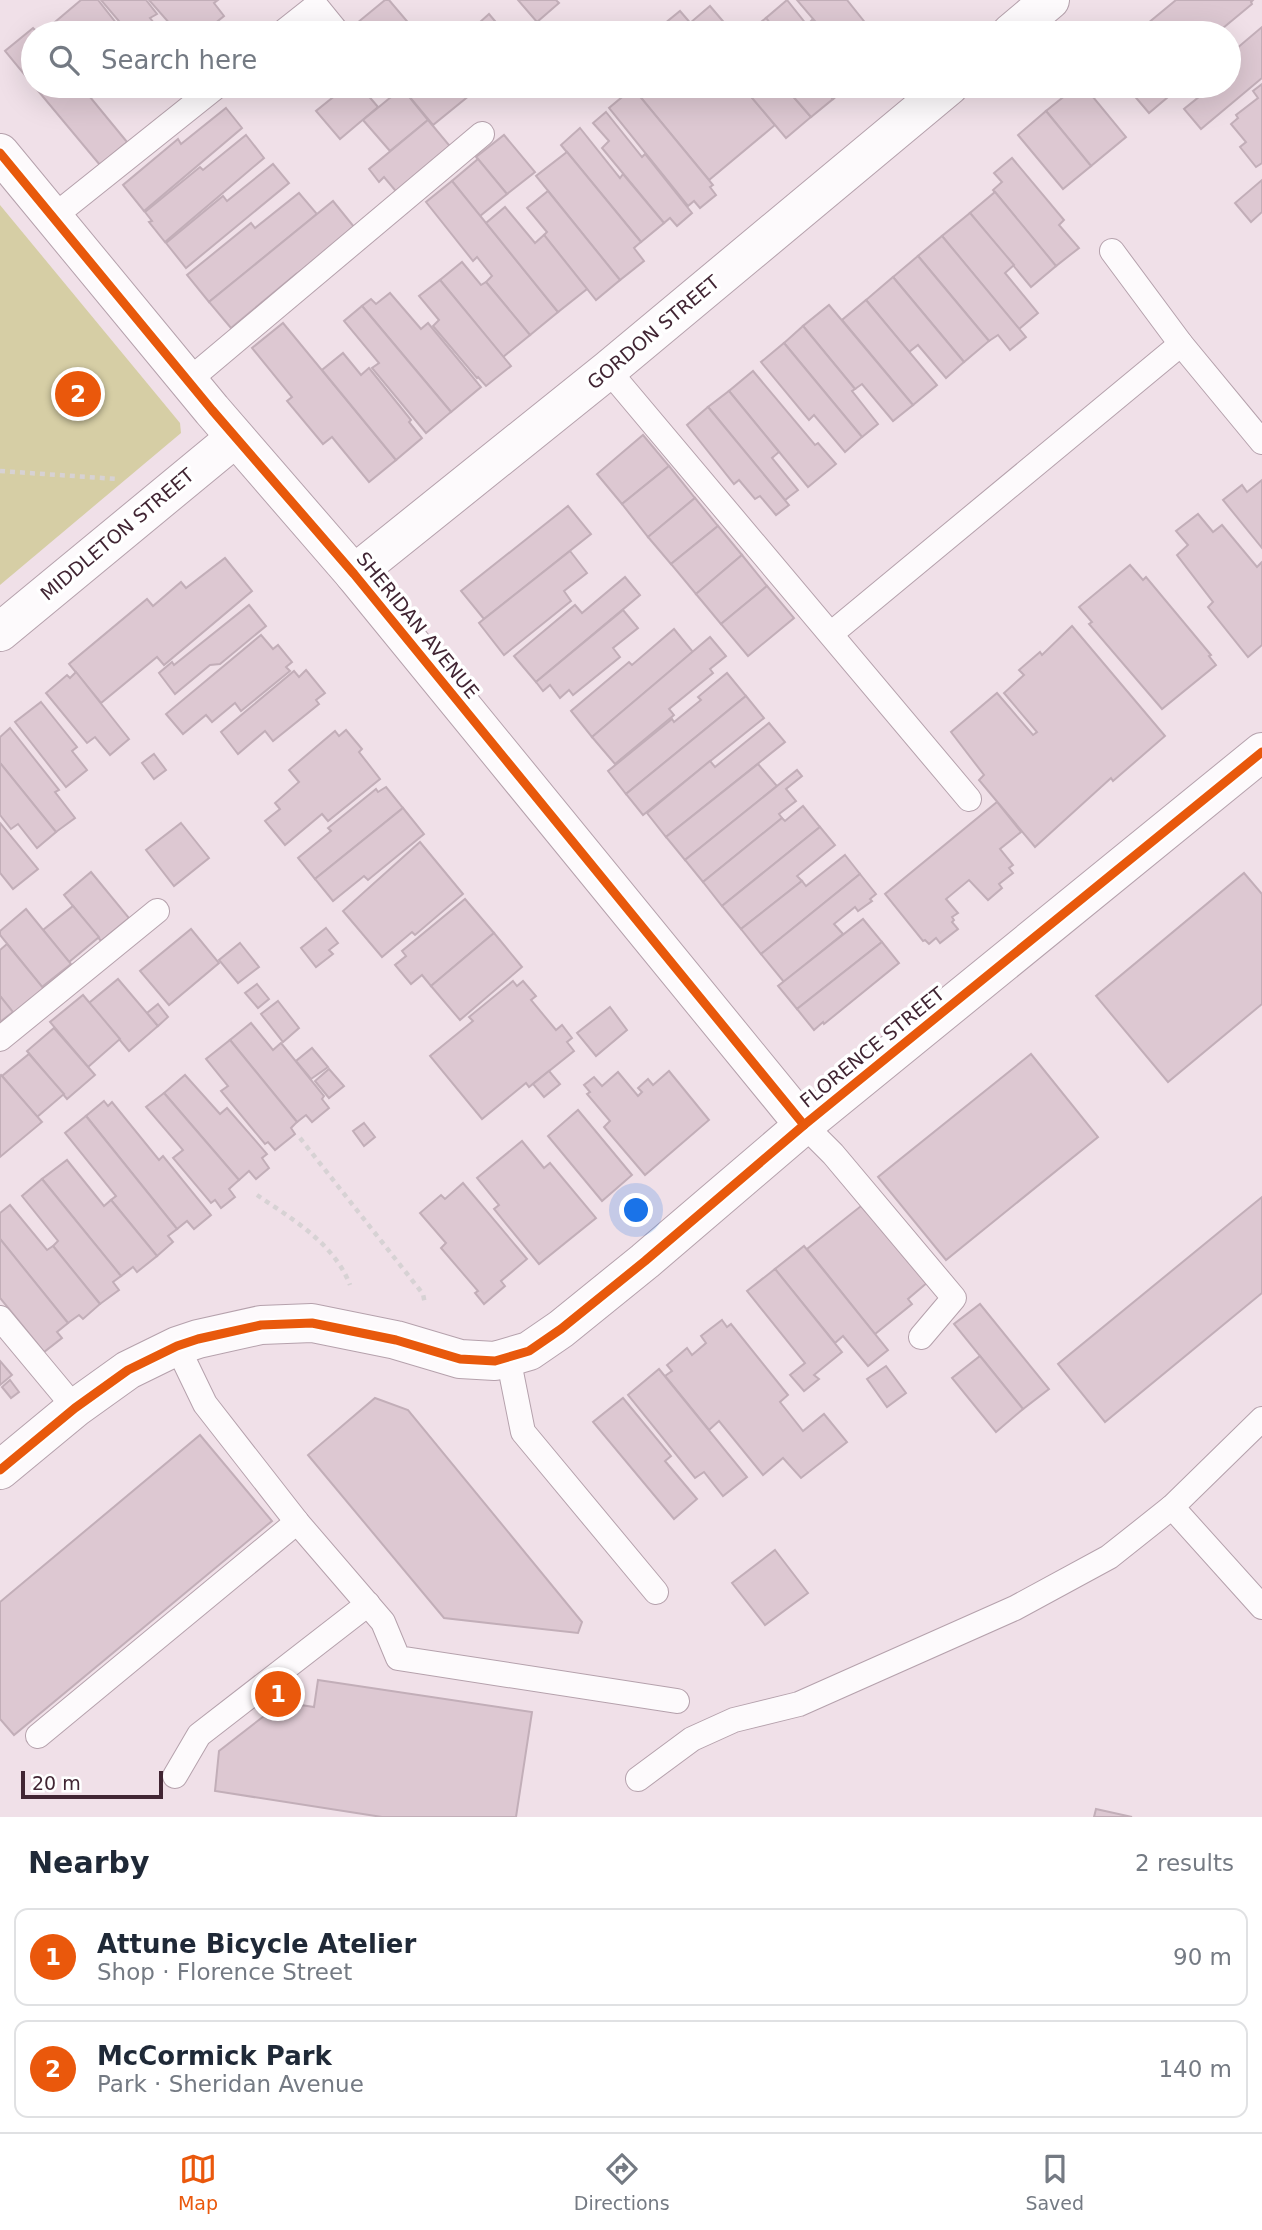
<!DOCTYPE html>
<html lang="en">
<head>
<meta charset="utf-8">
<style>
	body { margin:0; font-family:"DejaVu Sans",sans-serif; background:#f2f2f3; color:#1f2937 }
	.scale { position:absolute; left:21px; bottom:18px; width:142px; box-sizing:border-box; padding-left:7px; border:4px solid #412533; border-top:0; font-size:19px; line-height:24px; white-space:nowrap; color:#412533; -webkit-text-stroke:5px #fff; paint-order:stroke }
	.you { position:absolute; left:637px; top:1211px; width:24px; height:24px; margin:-18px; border:5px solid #fff; border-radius:50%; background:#1a73e8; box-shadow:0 0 0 10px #1a73e833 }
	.badge { display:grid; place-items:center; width:46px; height:46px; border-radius:50%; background:#ea580c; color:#fff; font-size:23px; font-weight:700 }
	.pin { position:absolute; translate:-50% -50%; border:4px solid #fff; box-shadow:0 2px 7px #0006 }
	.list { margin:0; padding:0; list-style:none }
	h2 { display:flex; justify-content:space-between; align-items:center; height:91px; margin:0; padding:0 28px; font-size:30px }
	h2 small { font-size:23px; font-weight:400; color:#747a83 }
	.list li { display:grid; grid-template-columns:46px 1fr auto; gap:21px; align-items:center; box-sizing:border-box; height:98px; margin:0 14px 14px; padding:0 14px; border:2px solid #e0e1e3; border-radius:14px }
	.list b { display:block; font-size:26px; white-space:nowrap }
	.list p { margin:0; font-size:23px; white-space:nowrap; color:#747a83 }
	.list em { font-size:23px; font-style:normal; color:#747a83 }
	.icon { flex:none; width:38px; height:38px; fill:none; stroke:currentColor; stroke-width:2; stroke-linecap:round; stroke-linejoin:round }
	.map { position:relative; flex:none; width:1262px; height:1817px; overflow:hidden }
	.search { position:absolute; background:#fff; box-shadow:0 7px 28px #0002; left:21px; right:21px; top:21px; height:77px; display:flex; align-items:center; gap:18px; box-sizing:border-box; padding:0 24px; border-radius:38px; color:#747a83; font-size:26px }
	.sheet { height:315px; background:#fff }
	nav { display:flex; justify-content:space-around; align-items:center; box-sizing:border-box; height:98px; border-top:2px solid #e0e1e3; background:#fff; font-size:19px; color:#747a83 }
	nav a { display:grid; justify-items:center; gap:4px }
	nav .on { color:#ea580c }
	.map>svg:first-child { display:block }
	.green { fill:#d6cea5 }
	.building { fill:#ddc8d2; stroke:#c2aeb8; stroke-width:2 }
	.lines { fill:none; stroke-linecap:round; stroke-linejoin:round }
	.service-casing { stroke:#b5a1ac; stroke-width:26 }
	.minor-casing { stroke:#b5a1ac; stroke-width:40 }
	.path { stroke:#d7d2d4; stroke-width:4.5; stroke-dasharray:5 5; stroke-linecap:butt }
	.service { stroke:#fdfafc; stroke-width:24 }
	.minor { stroke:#fdfafc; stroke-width:38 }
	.cycleway-casing { stroke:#fff; stroke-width:13 }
	.cycleway { stroke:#e8590c; stroke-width:9 }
	.labels { text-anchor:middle; stroke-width:7; stroke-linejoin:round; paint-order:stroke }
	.street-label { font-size:19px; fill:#412533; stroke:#fff }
</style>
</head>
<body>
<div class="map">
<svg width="1262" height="1817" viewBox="0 0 1262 1817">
	<rect width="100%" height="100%" fill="#f0e0e8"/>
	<polygon class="green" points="0,205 180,423 181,433 0,585"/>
	<g class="building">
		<polygon points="81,0 98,0 124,33 42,33"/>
		<polygon points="101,0 146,0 157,14 150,18 162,33 129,33"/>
		<polygon points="149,0 218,0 214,3 224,16 203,33 178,33"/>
		<polygon points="385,0 389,0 417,33 366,33 357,23"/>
		<polygon points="518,0 556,0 559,3 537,22"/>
		<polygon points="787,0 807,25 813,19 825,33 778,33 766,18"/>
		<polygon points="797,0 847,0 871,30 869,33 825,33"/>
		<polygon points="1176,0 1253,0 1251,2 1252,4 1217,33 1136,33"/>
		<polygon points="710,6 733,33 699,33 690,23"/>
		<polygon points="680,11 699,33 653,33"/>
		<polygon points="489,14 505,33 470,33 469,32"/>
		<polygon points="766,18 778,33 747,33"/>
		<polygon points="1262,27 1262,78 1201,129 1184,109 1205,92 1200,86 1229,86 1229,55"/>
		<polygon points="33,28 38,33 33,33 33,85 5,51"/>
		<polygon points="1262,84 1262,163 1256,167 1240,147 1246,142 1231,124 1238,118 1236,115 1258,98 1253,91"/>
		<polygon points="34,86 81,86 127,142 100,165"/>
		<polygon points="94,86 113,86 101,95"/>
		<polygon points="126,86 146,86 134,96"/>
		<polygon points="347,86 360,86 378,107 340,139 316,111"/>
		<polygon points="404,86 481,86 433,125 402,88"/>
		<polygon points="631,86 742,86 775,125 709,180"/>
		<polygon points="742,86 784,86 811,117 786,138"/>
		<polygon points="784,86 822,86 833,99 811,117"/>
		<polygon points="822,86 849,86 833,99"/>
		<polygon points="1077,86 1084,86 1126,137 1091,166 1046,111"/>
		<polygon points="1126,86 1181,86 1149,113"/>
		<polygon points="402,88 428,120 390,151 363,120"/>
		<polygon points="633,88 713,185 710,187 716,195 700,208 694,201 688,206 609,108"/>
		<polygon points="226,108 242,128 144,211 123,185 178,139 181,144"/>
		<polygon points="1046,111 1091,166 1063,189 1018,135"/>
		<polygon points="606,112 642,157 645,154 692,213 677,226 670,218 664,223 602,148 609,141 593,123"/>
		<polygon points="428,120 454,151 400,196 384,177 379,182 369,169"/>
		<polygon points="580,128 620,178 623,174 664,223 641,242 561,145"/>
		<polygon points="246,135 264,158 165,242 149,222 152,221 145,212 200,167 203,170"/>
		<polygon points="504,135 535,172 507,194 476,157"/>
		<polygon points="567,152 641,242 634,248 644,261 620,280 536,176"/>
		<polygon points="1012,158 1064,220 1059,225 1079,248 1056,266 993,190 1002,182 994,173"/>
		<polygon points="478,159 507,194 480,216 452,181"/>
		<polygon points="273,164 289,183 186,268 166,243 223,196 227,201"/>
		<polygon points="1262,180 1262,212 1251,222 1235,203"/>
		<polygon points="452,181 558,312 530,335 486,282 492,276 477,257 473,261 426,202"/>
		<polygon points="548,191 620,280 596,300 544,235 547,232 527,208"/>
		<polygon points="995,192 1056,266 1031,287 970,213"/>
		<polygon points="299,193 317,214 209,302 187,275 251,223 255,228"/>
		<polygon points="333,201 359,233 296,274 231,328 209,302"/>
		<polygon points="505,207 535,243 544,235 587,289 558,312 486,223"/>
		<polygon points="970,213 1014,265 1005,273 1038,313 1019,329 942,236"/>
		<polygon points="942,236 1026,337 1010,350 998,335 989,341 918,256"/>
		<polygon points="918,256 989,341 964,362 893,277"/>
		<polygon points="462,262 481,285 486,282 530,335 503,357 440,280"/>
		<polygon points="893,277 964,362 946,378 918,345 909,352 866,300"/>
		<polygon points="440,280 511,366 486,386 478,377 477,378 433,326 439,320 419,296"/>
		<polygon points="390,293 421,329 428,323 481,387 451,412 362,306 371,299 376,304"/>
		<polygon points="866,300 937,385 913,405 842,320"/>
		<polygon points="829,305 913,405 893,421 862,384 855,389 803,326"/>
		<polygon points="362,306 451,412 426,433 372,368 379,363 344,321"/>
		<polygon points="283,323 396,460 369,482 332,437 323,444 287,401 292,397 252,348"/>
		<polygon points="803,326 855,389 852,391 878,424 862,437 784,343"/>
		<polygon points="784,343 862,437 845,452 814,415 809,420 761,362"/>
		<polygon points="343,353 361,375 369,368 411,420 409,422 422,438 396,460 322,370"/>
		<polygon points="753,371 815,445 818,443 836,464 808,487 729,391"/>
		<polygon points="729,391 779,452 772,458 798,490 785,500 708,407"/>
		<polygon points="708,407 789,505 776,515 760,496 755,499 739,480 734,484 687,425"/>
		<polygon points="643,435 669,466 622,504 597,474"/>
		<polygon points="669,466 695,498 648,537 622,504"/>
		<polygon points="1262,480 1262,548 1223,500 1242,485 1247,492"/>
		<polygon points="695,498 718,526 671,564 648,537"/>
		<polygon points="568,506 591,534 484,619 461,591"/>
		<polygon points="1198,514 1213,532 1222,525 1257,567 1262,562 1262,645 1248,657 1208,607 1213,602 1177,555 1188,545 1176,531"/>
		<polygon points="718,526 742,555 696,594 671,564"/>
		<polygon points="570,551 587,573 564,591 571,601 504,655 479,623"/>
		<polygon points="742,555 767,586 721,624 696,594"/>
		<polygon points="225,558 252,591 164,665 157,657 101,703 69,664 147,599 153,606 181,582 186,588"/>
		<polygon points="1130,565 1143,580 1146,577 1211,655 1209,656 1216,665 1162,709 1089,624 1092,622 1079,607"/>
		<polygon points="625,577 640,595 536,682 514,656 575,605 582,613"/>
		<polygon points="767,586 794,618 748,656 721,624"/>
		<polygon points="249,605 266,626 220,664 210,665 175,694 159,673 172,662 174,665"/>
		<polygon points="623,610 638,628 613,648 620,657 573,695 569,690 560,698 550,685 543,691 536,682"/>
		<polygon points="1072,626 1165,736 1113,781 1111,778 1035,847 979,780 984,775 951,732 997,693 1033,735 1037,732 1004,693 1024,675 1019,670 1040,652 1042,655"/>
		<polygon points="674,629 693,652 592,737 571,711 629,662 632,665"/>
		<polygon points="261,635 273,649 278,645 292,662 286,667 290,671 241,711 235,703 212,722 206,715 183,734 166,714"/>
		<polygon points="710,637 726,656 710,669 713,673 669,709 674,715 615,764 592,737"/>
		<polygon points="306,670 325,693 316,700 319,704 273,741 265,731 238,754 221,732 294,671 299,677"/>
		<polygon points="76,672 129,739 110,755 95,737 87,743 46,693 67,675 70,678"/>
		<polygon points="727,673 746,696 626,794 608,771 672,719 674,722 701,700 698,697"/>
		<polygon points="746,696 764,718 643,815 626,794"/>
		<polygon points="41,702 77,747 72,751 87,770 66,787 15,722"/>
		<polygon points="769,723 785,742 666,837 647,813 710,761 715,767"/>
		<polygon points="10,728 59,790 55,792 75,818 56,832 0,763 0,737"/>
		<polygon points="346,730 362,749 359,752 380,779 328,821 322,814 285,845 265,821 280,809 275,803 299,782 289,770 335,731 339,736"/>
		<polygon points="154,754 166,770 154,779 142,763"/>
		<polygon points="0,763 56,832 37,848 18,824 11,829 0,815"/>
		<polygon points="758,764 777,786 685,860 666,837"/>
		<polygon points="797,770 802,776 786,789 796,801 779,814 782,818 703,882 685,860"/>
		<polygon points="386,787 403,808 315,879 298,858 331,831 328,828 376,789 378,792"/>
		<polygon points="997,802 1021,832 1000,849 1013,865 1009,868 1013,873 999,884 1002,888 988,900 969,880 946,899 958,913 952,917 954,920 952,922 958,929 940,943 936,938 929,944 925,940 923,941 885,894"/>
		<polygon points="803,806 820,827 722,906 703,882 782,818 785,821"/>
		<polygon points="403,808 424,834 368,880 364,876 333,901 315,879"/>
		<polygon points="0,823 38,869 13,889 0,873"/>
		<polygon points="181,823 209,858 174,886 146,850"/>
		<polygon points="820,827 835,845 797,876 802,881 741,929 722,906"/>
		<polygon points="420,842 463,894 415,935 412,932 382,957 343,911"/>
		<polygon points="845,855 860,874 761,954 741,929 802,881 806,886"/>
		<polygon points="91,872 129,918 101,941 64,895"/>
		<polygon points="1244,873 1262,894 1262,1004 1168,1082 1096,996"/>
		<polygon points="860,874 876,894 870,899 872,901 858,911 855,907 834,924 843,934 784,982 761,954"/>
		<polygon points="465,899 494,933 431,986 422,975 411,984 395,965 406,956 402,951"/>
		<polygon points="73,906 99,937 69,962 43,930"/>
		<polygon points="26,909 71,964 42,987 0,935 0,931"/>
		<polygon points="863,919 882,942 797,1009 778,986"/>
		<polygon points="326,928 338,943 329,950 333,954 316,967 301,948"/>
		<polygon points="191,929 219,963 169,1005 140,971"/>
		<polygon points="494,933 522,967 460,1020 431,986"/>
		<polygon points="882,942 899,963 824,1024 823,1022 814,1030 797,1009"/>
		<polygon points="240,943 259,967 238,983 219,960"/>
		<polygon points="7,944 44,989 14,1014 0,996 0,950"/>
		<polygon points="118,979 158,1026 129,1051 89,1003"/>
		<polygon points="513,981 517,986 523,981 536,996 531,1000 556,1030 562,1025 572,1038 567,1042 574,1051 529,1087 526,1083 482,1119 430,1056 473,1021 469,1017"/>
		<polygon points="257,984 269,999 258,1008 245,993"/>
		<polygon points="83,995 120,1039 88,1067 50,1022"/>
		<polygon points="0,996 13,1012 0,1022"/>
		<polygon points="278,1001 299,1028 283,1042 261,1014"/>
		<polygon points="158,1004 168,1017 158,1026 147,1013"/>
		<polygon points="610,1007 627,1030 596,1056 577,1033"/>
		<polygon points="251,1023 273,1050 281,1043 324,1096 322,1099 329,1108 312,1122 306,1115 297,1122 230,1040"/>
		<polygon points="54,1028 95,1075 67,1099 27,1051"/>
		<polygon points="230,1040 297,1122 291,1128 295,1134 275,1150 268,1142 265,1144 221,1091 228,1086 206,1059"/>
		<polygon points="312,1048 328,1067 311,1079 296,1061"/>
		<polygon points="29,1054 64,1094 37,1117 2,1076"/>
		<polygon points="1031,1054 1098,1137 946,1260 878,1177"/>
		<polygon points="329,1069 344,1086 329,1098 315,1081"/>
		<polygon points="549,1071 560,1084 544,1097 533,1084"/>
		<polygon points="669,1071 709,1120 645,1175 604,1127 610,1121 587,1094 590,1092 584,1085 594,1077 602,1086 618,1072 638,1096 642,1092 638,1088 648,1079 653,1085"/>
		<polygon points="1,1075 42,1122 0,1157 0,1076"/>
		<polygon points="185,1075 220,1114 227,1108 267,1154 262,1158 269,1168 256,1179 249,1171 239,1180 164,1093"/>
		<polygon points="164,1093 239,1180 229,1189 235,1197 221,1208 215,1200 211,1203 173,1158 183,1150 146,1107"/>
		<polygon points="104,1101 108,1106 112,1102 159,1160 163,1156 211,1215 194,1229 187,1221 177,1229 86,1116"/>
		<polygon points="578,1110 632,1175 602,1201 548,1136"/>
		<polygon points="86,1116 177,1229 168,1236 173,1242 157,1256 111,1200 116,1196 65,1133"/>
		<polygon points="364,1123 375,1137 364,1146 353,1131"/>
		<polygon points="522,1141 544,1168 550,1163 596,1218 539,1264 494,1209 499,1205 477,1178"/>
		<polygon points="67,1160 104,1206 111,1200 157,1256 137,1272 133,1267 121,1276 42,1179"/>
		<polygon points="42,1179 121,1276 113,1282 119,1290 100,1304 53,1246 58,1241 22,1196"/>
		<polygon points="463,1183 527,1259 501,1281 505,1286 484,1304 475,1293 478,1291 441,1248 446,1243 420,1213 441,1195 445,1199"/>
		<polygon points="1262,1197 1262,1293 1105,1422 1058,1364"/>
		<polygon points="10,1205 47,1250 53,1246 100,1304 83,1319 79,1315 68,1323 0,1239 0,1213"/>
		<polygon points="861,1206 928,1282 908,1299 912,1304 875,1334 807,1249"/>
		<polygon points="0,1239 68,1323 57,1332 62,1338 44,1352 0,1298"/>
		<polygon points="804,1246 888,1350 868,1366 843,1336 835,1343 775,1269"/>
		<polygon points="775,1269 842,1352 814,1375 819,1379 804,1391 790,1375 805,1363 747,1291"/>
		<polygon points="980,1304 1049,1389 1023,1409 954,1324"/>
		<polygon points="722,1320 727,1327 731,1324 788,1395 780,1402 803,1431 824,1414 847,1442 801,1478 783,1458 763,1475 719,1421 709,1430 665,1376 672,1371 667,1365 687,1348 692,1355 706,1343 701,1336"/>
		<polygon points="980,1356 1023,1409 996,1432 952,1378"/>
		<polygon points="0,1361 12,1375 0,1385"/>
		<polygon points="886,1366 906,1393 887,1407 867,1379"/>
		<polygon points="659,1369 747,1477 723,1496 704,1472 695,1478 628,1395"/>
		<polygon points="10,1380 19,1392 11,1398 2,1387"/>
		<polygon points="375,1398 408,1410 582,1622 578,1633 444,1618 308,1455"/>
		<polygon points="623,1398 671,1456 665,1461 697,1499 674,1519 593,1422"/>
		<polygon points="200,1435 272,1521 14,1735 0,1719 0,1602"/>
		<polygon points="775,1550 808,1593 765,1625 732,1583"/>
		<polygon points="318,1680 532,1712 516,1817 382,1817 215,1791 219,1751 282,1702 314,1707"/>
		<polygon points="1096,1809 1132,1817 1094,1817"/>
	</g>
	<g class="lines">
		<defs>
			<g id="service">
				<polyline points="282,33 316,6 338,33"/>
				<polyline points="53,217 217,86"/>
				<polyline points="1112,251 1181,344 1262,442"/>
				<polyline points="608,370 969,799"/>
				<polyline points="188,381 482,134"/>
				<polyline points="832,633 1181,344"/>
				<polyline points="0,1039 157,911"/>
				<polyline points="804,1125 833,1154 954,1298 921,1337"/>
				<polyline points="0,1318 75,1408"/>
				<polyline points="177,1346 205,1404 297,1522 383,1622 398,1658 677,1701"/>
				<polyline points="508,1357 523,1432 656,1592"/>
				<polyline points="1172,1507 1262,1607"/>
				<polyline points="38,1736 297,1522"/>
				<polyline points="175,1776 199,1735 368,1604"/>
				<polyline points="638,1779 692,1739 734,1720 799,1704 1015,1608 1109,1557 1172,1507 1262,1419"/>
			</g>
			<g id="minor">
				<polyline points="1011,33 1050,0"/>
				<polyline points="0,153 212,410 354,574 804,1125"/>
				<polyline points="354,574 608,370 949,86"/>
				<polyline points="0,632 235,438"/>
				<polyline points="0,1470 75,1408 128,1370 177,1346 198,1339 261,1325 312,1323 396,1340 460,1359 495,1361 529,1351 561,1329 645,1261 804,1125 1262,752"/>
			</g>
		</defs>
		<use href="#service" class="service-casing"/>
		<use href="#minor" class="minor-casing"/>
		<g class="path">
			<polyline points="0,471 117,479"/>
			<polyline points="300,1138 423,1294 425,1304"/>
			<path d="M 257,1195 C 292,1219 334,1243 350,1285"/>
		</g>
		<use href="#service" class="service"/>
		<use href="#minor" class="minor"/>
		<defs>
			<g id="cycleway">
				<polyline points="0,153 212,410 354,574 804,1125"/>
				<polyline points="0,1470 75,1408 128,1370 177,1346 198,1339 261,1325 312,1323 396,1340 460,1359 495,1361 529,1351 561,1329 645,1261 804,1125 1262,752"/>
			</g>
		</defs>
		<use href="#cycleway" class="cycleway-casing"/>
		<use href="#cycleway" class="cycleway"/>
	</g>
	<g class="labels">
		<g class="street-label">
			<text transform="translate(653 332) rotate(-40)" y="7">GORDON STREET</text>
			<text transform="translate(117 534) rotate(-40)" y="7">MIDDLETON STREET</text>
			<text transform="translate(418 625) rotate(51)" y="7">SHERIDAN AVENUE</text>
			<text transform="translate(872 1047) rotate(-39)" y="7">FLORENCE STREET</text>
		</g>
	</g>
</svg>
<div class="scale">20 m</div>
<div class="you"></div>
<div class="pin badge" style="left:278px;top:1694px">1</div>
<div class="pin badge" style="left:78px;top:394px">2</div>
<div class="search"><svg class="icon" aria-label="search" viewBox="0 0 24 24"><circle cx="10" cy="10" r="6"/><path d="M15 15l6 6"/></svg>Search here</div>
</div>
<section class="sheet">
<h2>Nearby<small>2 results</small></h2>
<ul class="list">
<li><span class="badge">1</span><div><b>Attune Bicycle Atelier</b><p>Shop · Florence Street</p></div><em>90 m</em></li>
<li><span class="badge">2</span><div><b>McCormick Park</b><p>Park · Sheridan Avenue</p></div><em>140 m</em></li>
</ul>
</section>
<nav>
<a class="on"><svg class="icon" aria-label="map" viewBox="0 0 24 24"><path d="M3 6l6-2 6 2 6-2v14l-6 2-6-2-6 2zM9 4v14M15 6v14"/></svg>Map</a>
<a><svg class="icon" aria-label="directions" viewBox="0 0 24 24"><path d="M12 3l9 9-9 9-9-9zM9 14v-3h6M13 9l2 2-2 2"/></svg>Directions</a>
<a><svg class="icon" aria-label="saved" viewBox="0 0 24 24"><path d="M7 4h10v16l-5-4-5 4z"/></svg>Saved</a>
</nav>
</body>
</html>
